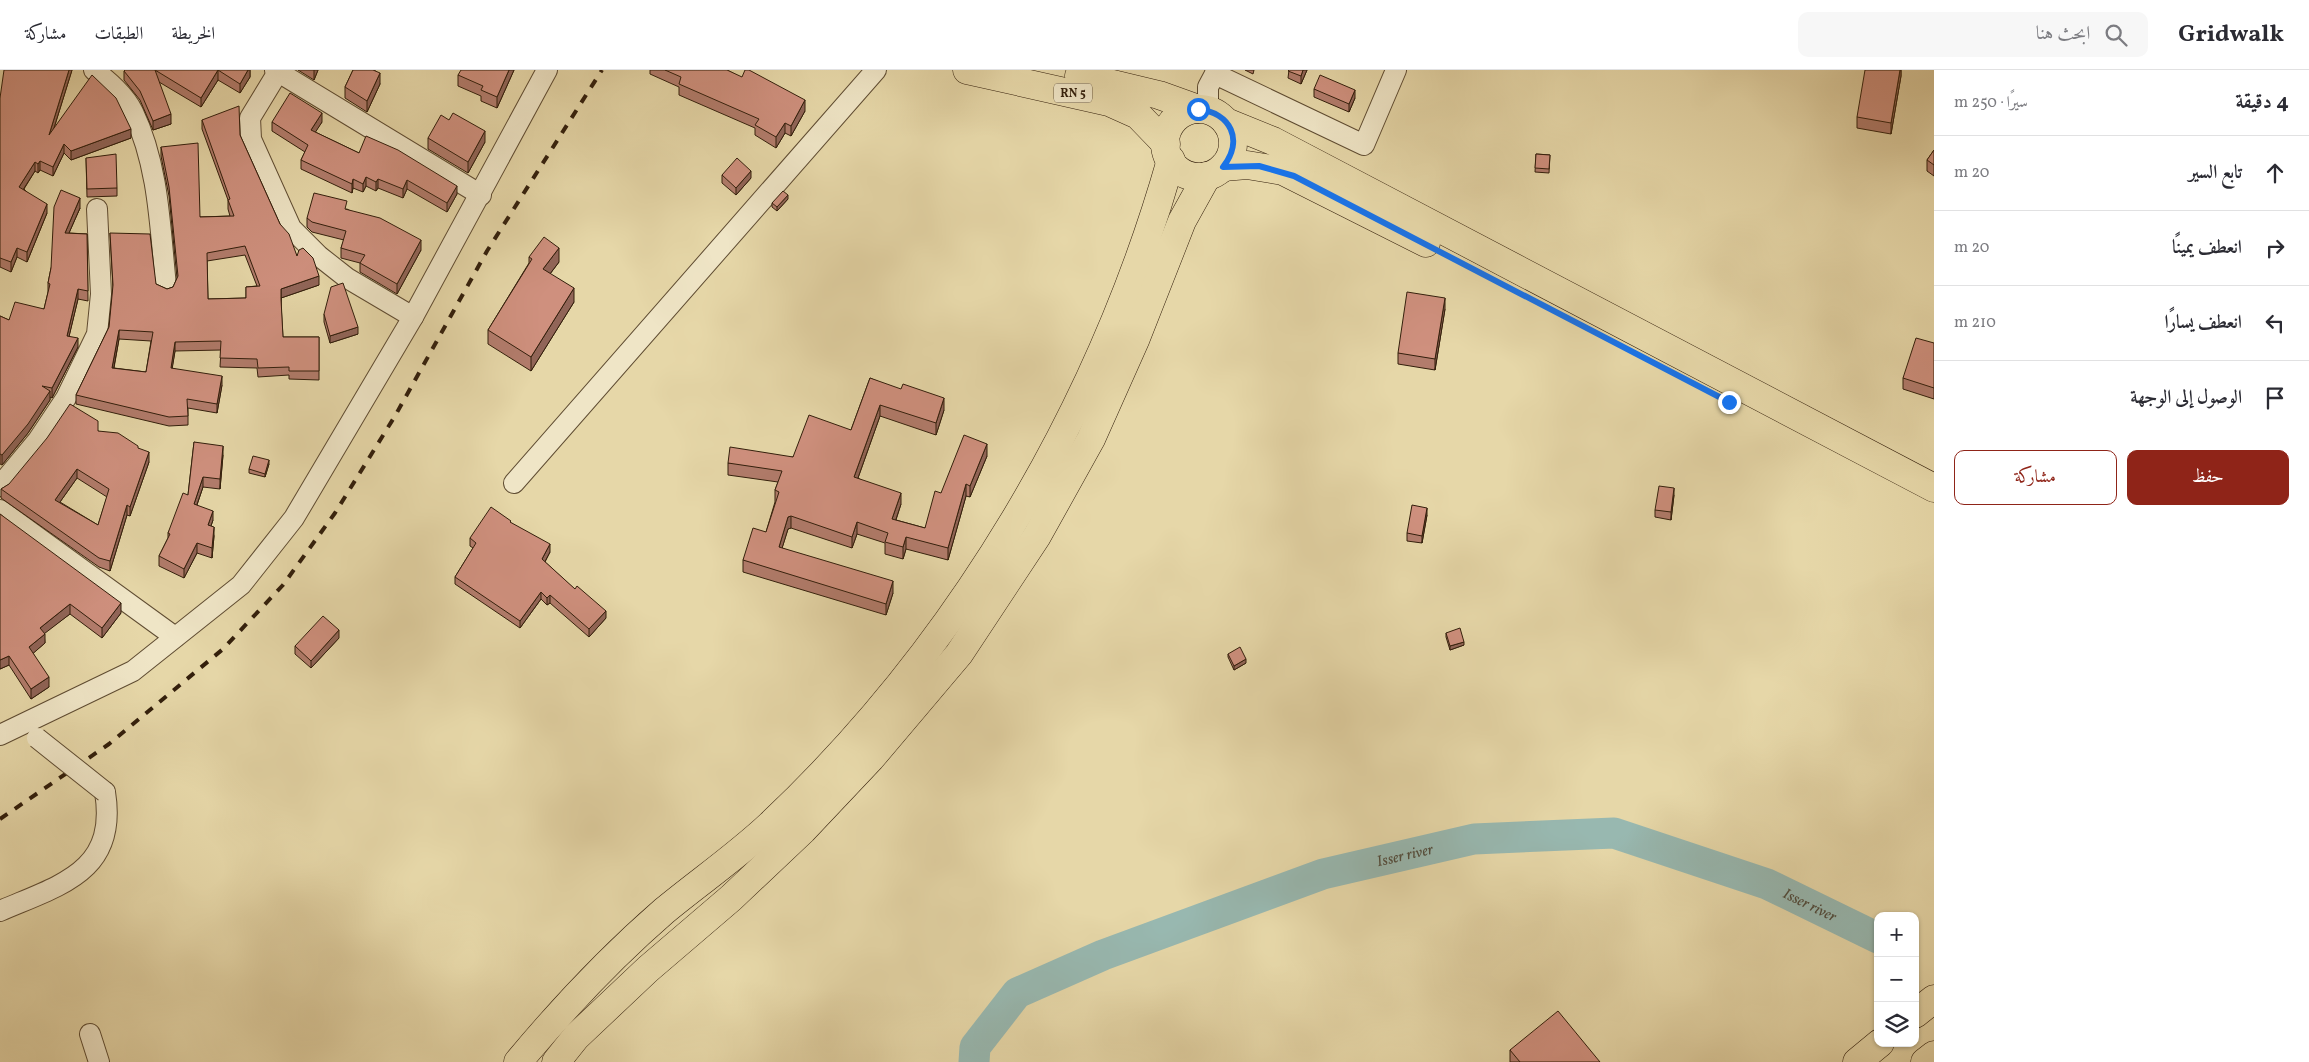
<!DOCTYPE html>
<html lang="ar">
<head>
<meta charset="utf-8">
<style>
	body { margin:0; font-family:Vollkorn,Amiri,serif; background:#f7f7f7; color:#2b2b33; direction:rtl }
	.controls { position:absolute; right:15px; bottom:15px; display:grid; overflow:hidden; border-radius:10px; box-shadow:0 1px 4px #0004 }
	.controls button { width:45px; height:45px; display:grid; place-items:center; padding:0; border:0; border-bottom:1px solid #e1e1e2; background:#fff; color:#2b2b33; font:25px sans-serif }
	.stop { position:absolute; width:15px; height:15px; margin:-11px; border:4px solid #1a73e8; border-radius:50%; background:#fff }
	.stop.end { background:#1a73e8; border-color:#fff; box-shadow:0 1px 5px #0008 }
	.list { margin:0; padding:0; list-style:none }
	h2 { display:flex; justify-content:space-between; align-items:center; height:65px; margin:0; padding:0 20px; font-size:21px }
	h2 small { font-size:16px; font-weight:400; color:#7c7c81 }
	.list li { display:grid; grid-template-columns:32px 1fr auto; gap:15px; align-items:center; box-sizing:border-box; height:75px; padding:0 20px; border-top:1px solid #e1e1e2 }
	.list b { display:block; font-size:19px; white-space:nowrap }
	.list em { font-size:16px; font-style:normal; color:#7c7c81 }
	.actions { display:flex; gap:10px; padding:15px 20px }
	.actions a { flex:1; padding:11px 0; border:1px solid #8f2418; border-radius:10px; text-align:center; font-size:18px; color:#8f2418 }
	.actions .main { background:#8f2418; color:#fff }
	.icon { flex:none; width:28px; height:28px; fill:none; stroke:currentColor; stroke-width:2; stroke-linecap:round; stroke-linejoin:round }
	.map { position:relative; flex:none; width:1934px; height:992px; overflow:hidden; direction:ltr }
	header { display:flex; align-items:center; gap:30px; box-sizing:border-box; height:70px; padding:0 25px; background:#fff; border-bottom:1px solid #e1e1e2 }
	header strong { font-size:24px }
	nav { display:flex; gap:28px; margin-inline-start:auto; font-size:18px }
	.search { width:350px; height:45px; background:#f7f7f7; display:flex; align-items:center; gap:12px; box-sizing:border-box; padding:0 18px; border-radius:10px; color:#7c7c81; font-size:19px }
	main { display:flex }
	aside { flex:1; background:#fff }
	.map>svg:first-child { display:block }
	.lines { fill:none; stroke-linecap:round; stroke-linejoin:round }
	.river { stroke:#98b8b0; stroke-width:31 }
	.minor-casing { stroke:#5f4c32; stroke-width:22 }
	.primary-casing { stroke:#321e0b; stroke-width:29 }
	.motorway-casing { stroke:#321e0b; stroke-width:29 }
	.minor { stroke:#efe5c6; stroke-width:20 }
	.primary { stroke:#e6d7a8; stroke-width:28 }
	.motorway { stroke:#e6d7a8; stroke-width:28 }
	.rail { stroke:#321e0b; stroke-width:4; stroke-dasharray:9 9; stroke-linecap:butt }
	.minor-bridge-casing { stroke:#5f4c32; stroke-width:22; stroke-linecap:butt }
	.minor-bridge { stroke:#efe5c6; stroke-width:20 }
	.wall { fill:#b27c6c; stroke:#321e0b; fill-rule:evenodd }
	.shaded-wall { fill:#916558; stroke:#321e0b }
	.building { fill:#cf907e; stroke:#321e0b; fill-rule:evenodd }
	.route { stroke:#1a73e8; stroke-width:6 }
	.labels { text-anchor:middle; stroke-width:4; stroke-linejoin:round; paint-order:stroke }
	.shield { fill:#efe5c6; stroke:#6b5a43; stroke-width:1 }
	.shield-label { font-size:12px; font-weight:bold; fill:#321e0b }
	.water-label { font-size:15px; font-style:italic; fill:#514c3d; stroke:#efe5c6 }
</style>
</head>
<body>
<header>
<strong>Gridwalk</strong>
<div class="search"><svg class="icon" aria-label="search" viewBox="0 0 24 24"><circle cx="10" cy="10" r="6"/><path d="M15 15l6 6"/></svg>ابحث هنا</div>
<nav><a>الخريطة</a><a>الطبقات</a><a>مشاركة</a></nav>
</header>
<main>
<aside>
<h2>4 دقيقة<small>سيرًا · 250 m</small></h2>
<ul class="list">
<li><svg class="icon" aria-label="ahead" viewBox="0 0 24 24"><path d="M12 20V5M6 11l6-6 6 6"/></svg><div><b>تابع السير</b></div><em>20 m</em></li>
<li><svg class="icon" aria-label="right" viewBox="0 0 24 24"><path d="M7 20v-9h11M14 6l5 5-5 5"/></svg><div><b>انعطف يمينًا</b></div><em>20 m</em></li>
<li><svg class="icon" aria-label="left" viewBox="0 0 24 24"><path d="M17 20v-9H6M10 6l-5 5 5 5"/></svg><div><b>انعطف يسارًا</b></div><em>210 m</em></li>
<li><svg class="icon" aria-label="arrive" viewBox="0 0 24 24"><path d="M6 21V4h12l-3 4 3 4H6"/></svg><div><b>الوصول إلى الوجهة</b></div></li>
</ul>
<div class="actions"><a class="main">حفظ</a><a>مشاركة</a></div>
</aside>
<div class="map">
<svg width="1934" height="992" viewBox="0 0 1934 992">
	<rect width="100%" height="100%" fill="#e6d7a8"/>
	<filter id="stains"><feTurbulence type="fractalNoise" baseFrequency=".004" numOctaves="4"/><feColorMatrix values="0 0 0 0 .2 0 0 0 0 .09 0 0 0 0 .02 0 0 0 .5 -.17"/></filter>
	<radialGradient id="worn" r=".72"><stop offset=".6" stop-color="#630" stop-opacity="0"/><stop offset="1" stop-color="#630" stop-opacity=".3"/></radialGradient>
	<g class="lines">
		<path class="river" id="s1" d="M 974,992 L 975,977 L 1017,923 L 1103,885 L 1323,804 L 1474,769 L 1614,763 L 1767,814 L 1878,868"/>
		<defs>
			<g id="minor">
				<path d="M 94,0 C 108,11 125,25 133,42 C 159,96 160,158 166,216"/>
				<polyline points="275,0 481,125"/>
				<polyline points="278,2 250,48 251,69 291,158 319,186 347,208 413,247"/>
				<polyline points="1215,4 1364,75 1396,0"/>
				<polyline points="1208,40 1208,17 1217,0"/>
				<polyline points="514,413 876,0"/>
				<polyline points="0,416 38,370 66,328 97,264 101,224 97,139"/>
				<polyline points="0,440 175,567"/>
				<polyline points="0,665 133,601 241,515 294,448 413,247 547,0"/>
				<path d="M 0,841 C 60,815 118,802 105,722"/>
				<polyline points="90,964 99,992"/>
			</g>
			<g id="primary">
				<polyline points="967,0 1109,32 1138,45 1166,74"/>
				<polyline points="1079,6 1159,25 1198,39"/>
				<circle cx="1199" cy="73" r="34"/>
				<polyline points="1226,52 1273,71 1934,418"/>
				<polyline points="1223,97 1247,95 1283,101 1426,173"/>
			</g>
			<g id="motorway">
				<polyline points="1915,944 1934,929"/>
				<path d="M 518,992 C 563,938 611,887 664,841 C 699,812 737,786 770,755 C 959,577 1100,340 1171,90"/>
				<polyline points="556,992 576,967 648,899 731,828 803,760 871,688 959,584 1037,466 1091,369 1136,268 1182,151 1207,106"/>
				<polyline points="1857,992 1880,973"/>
				<polyline points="1925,992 1934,985"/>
			</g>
		</defs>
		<use href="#minor" class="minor-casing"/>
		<use href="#primary" class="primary-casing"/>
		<use href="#motorway" class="motorway-casing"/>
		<use href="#minor" class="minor"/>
		<use href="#primary" class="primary"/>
		<use href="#motorway" class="motorway"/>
		<polyline class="rail" points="0,749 109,674 223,579 283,515 335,443 395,346 487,181 602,0"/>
		<defs>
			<polyline id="minor-bridge" points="37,668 105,722"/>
		</defs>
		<use href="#minor-bridge" class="minor-bridge-casing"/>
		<use href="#minor-bridge" class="minor-bridge"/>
	</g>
	<g class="wall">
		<polygon points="72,0 54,58 131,68 71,90 64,83 53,106 40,100 38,103 35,101 24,119 47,143 27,192 17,187 11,202 0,197 0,28"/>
		<polygon points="250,0 250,7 240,23 218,10 201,37 159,12 171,54 153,60 140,30 124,10 124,1"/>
		<polygon points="298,0 318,0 314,10"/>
		<polygon points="353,0 375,0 375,1 380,14 367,42 345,28 345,17"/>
		<polygon points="514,0 497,38 481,31 481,26 458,16 458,5"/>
		<polygon points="650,0 727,0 805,41 791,66 785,63 776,78 755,65 755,58 679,25 679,17 650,4"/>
		<polygon points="1245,0 1254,0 1253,4"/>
		<polygon points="1289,0 1307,0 1301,14 1288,8"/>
		<polygon points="1901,0 1901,6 1891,64 1857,58 1857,47"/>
		<polygon points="1314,19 1355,28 1349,42 1314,27"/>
		<path d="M 202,50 L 240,65 L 280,154 L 297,186 L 319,215 L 281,228 L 281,234 L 283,267 L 319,267 L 319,310 L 289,309 L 289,305 L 258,307 L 257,298 L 220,297 L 221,280 L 175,281 L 172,298 L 222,315 L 217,343 L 188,338 L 188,355 L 169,356 L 76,334 L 76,325 L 109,257 L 113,218 L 110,163 L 156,214 L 167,219 L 173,217 L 177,208 L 169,126 L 161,86 L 161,77 L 200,147 L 230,146 L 228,139 L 228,130 L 202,59 ZM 245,185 L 257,216 L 246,217 L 246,228 L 208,229 L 207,191 ZM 119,269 L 151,271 L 146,302 L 114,298 Z"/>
		<polygon points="272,52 322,52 315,62 359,83 457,124 447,142 407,119 403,128 378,118 376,121 366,116 363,122 353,118 352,123 301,99 301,90 305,82 272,61"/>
		<polygon points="428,68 485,72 468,103 428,79"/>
		<polygon points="1934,80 1934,106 1927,101 1927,90"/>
		<polygon points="1536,84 1550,85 1549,103 1535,102"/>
		<polygon points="86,88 117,118 117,126 87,127"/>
		<polygon points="722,105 751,108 736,125 722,113"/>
		<polygon points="788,129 777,141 772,137 772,133"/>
		<polygon points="80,138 69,163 87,164 88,231 78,229 69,266 78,277 52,328 50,327 50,330 28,363 2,395 0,394 0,246 9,250 44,239 48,222 48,213 51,198"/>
		<polygon points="347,139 421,180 397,224 360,202 360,193 341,188 341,178 344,170 312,162 307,157 307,148"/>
		<polygon points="529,187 559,192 550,204 574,232 531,301 488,274 488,260 529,193"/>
		<polygon points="1445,239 1435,300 1398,294 1398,283"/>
		<polygon points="324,244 358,264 330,273 324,252"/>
		<polygon points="1934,273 1934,329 1903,319 1903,308"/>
		<polygon points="870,308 944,340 936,365 880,346 858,408 901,434 896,450 925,458 941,423 987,386 970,427 966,426 948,490 906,479 903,489 885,484 885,473 857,464 852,478 791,458 788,459 782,478 893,523 886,545 743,502 743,490 766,462 775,432 775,420 778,412 728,405 728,393 793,387 851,360"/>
		<path d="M 98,361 L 138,378 L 149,392 L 130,446 L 127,445 L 110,501 L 99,497 L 1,428 L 1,419 ZM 77,408 L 107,427 L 98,455 L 60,432 Z"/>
		<polygon points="194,372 223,385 220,419 203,417 197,435 213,450 211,456 214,466 212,488 197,483 184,508 159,496 159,486 168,468 168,463 188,425"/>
		<polygon points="269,394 265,407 249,403 249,399"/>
		<polygon points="1674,425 1671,450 1655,447 1655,440"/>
		<polygon points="0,444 121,543 102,568 70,544 44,563 45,573 33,583 49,617 31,629 9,595 0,599"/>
		<polygon points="1427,445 1422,473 1407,471 1407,463"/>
		<polygon points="511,453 550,482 545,492 606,548 589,567 550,533 547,535 541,529 520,558 455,514 455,507 473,478 470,476 470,468"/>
		<polygon points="1446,563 1464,575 1450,580 1446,567"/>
		<polygon points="339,568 311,598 295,584 295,576"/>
		<polygon points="1228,584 1246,593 1234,600 1228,587"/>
		<polygon points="1510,980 1600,992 1510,992"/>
	</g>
	<g class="shaded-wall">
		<polygon points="69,0 72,0 49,74 49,65"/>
		<polygon points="218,0 218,10 201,37 201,28"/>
		<polygon points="248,0 250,0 250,7 240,23 240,14"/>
		<polygon points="314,0 318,0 314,10"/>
		<polygon points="509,0 514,0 497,38 497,27"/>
		<polygon points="1303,0 1307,0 1301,14 1301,6"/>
		<polygon points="1900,0 1901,0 1901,6 1891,64 1891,53"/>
		<polygon points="380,3 380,14 367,42 367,31"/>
		<polygon points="1355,20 1355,28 1349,42 1349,34"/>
		<polygon points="805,30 805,41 791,66 791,56"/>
		<polygon points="322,43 322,52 311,69 311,60"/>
		<polygon points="171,44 171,54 153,60 153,51"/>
		<polygon points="785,53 785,63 776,78 776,67"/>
		<polygon points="131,59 131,68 71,90 71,81"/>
		<polygon points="485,61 485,72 468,103 468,92"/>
		<polygon points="64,74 64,83 53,106 53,97"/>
		<polygon points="40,91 40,100 38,103 38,94"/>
		<polygon points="35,92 35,101 19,126 19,117"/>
		<polygon points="751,101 751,108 736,125 736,118"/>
		<polygon points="366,107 366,116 363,122 363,114"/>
		<polygon points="353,109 353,118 352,123 352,114"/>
		<polygon points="378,109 378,118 376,121 376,112"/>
		<polygon points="407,110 407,119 403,128 403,119"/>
		<polygon points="457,116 457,124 447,142 447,133"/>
		<polygon points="788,125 788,129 777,141 777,137"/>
		<polygon points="80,128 80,138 65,172 65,163"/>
		<polygon points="47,134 47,143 27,192 27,182"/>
		<polygon points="421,170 421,180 397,224 397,214"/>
		<polygon points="17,178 17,187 11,202 11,192"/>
		<polygon points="559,178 559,192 543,213 543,199"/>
		<polygon points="319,206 319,215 281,228 281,238 281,219"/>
		<polygon points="574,218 574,232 531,301 531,287"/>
		<polygon points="78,219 78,229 67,275 67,266"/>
		<polygon points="1445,228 1445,239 1435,300 1435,289"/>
		<polygon points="358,257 358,264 330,273 330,266"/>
		<polygon points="119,260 119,269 112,307 112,298"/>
		<polygon points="78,268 78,277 52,328 52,318"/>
		<polygon points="175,272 175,281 171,306 171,298"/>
		<polygon points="222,306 222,315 217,343 217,334"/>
		<polygon points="50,321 50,330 28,363 2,395 2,385"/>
		<polygon points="944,328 944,340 936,365 936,353"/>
		<polygon points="880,335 880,346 854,419 854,407"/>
		<polygon points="987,374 987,386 970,427 970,416"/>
		<polygon points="223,376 223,385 220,419 220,409"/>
		<polygon points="149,382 149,392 130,446 130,437"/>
		<polygon points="269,390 269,394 265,407 265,404"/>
		<polygon points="77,399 77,408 55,439 55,430"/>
		<polygon points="203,407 203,417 194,443 194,434"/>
		<polygon points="966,414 966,426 948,490 948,478"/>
		<polygon points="1674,418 1674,425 1671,450 1671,442"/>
		<polygon points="901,423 901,434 892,461 892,449"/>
		<polygon points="127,435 127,445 110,501 110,491"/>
		<polygon points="1427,438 1427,445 1422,473 1422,466"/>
		<polygon points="213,441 213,450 208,464 208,455"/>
		<polygon points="791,446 791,458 788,459 779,488 779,477 788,447"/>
		<polygon points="857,452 857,464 852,478 852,467"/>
		<polygon points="214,457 214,466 212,488 212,478"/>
		<polygon points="906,467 906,479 903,489 903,477"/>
		<polygon points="197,473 197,483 184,508 184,499"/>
		<polygon points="550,474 550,482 542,497 542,489"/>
		<polygon points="893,511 893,523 886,545 886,534"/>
		<polygon points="541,522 541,529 520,558 520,551"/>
		<polygon points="550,525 550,533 547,535 547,528"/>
		<polygon points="121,533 121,543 102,568 102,558"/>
		<polygon points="70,534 70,544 40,567 40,558"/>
		<polygon points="606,541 606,548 589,567 589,559"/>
		<polygon points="339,560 339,568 311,598 311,591"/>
		<polygon points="45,564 45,573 29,587 29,577"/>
		<polygon points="1464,572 1464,575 1450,580 1450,576"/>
		<polygon points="9,586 9,595 0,599 0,590"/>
		<polygon points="1246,589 1246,593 1234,600 1234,596"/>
		<polygon points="49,607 49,617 31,629 31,619"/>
	</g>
	<g class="building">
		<polygon points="4,0 69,0 49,65 92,5 116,28 131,59 71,81 64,74 53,97 40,91 38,94 35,92 19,117 47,134 27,182 17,178 11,192 0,188 0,28"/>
		<polygon points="125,0 155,0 171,44 153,51 140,21 124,1"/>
		<polygon points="155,0 248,0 240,14 218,0 201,28"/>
		<polygon points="353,0 373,0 380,3 367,31 345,17"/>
		<polygon points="461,0 509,0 497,27 481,20 483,16 458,5"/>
		<polygon points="665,0 727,0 742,7 745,0 749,0 805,30 791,56 785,53 776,67 755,55 759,49 679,14 681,7"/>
		<polygon points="1289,0 1303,0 1301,6 1288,1"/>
		<polygon points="1865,0 1900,0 1891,53 1857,47"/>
		<polygon points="1320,5 1355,20 1349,34 1314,19"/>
		<polygon points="290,23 322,43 311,60 359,83 366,66 398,80 457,116 447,133 407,110 403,119 378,109 376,112 366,107 363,114 353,109 352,114 301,90 308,75 272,52"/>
		<path d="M 239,36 L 240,65 L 280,154 L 289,164 L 297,186 L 299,180 L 303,178 L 313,188 L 319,206 L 281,219 L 281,229 L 283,267 L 319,267 L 319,301 L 289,301 L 289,297 L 258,298 L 257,289 L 220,288 L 221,271 L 175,272 L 171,298 L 222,306 L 217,334 L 187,329 L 188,346 L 169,347 L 76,325 L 109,257 L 113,215 L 110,163 L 150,164 L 156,214 L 167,219 L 173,217 L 178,206 L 169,117 L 161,77 L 198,73 L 200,147 L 234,146 L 228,130 L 230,129 L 202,50 ZM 245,176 L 260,216 L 246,217 L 246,228 L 208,229 L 207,183 ZM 119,260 L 153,262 L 146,302 L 112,298 Z"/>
		<polygon points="453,43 485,61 468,92 428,68 441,45 449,50"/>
		<polygon points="1934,80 1934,95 1927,90"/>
		<polygon points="116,84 117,118 87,119 86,88"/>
		<polygon points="1536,84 1550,85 1549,99 1535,98"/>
		<polygon points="737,88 751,101 736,118 722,105"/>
		<polygon points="61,120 80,128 65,163 87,164 88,221 78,219 67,266 78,268 52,318 42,316 50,321 28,354 2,385 0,384 0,246 9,250 15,232 44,239 50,214 48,213 51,198 54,137"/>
		<polygon points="783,121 788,125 777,137 772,133"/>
		<polygon points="314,123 347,131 345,139 380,148 421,170 397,214 360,193 365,185 341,178 346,161 312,152 307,148"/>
		<polygon points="544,167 559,178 543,199 574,218 531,287 488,260 532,189 529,187"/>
		<polygon points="343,213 358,257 330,266 324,244 331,217"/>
		<polygon points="1407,222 1445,228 1435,289 1398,283"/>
		<polygon points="1916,268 1934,273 1934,318 1903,308"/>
		<polygon points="870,308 901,319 903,314 944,328 936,353 880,335 854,407 901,423 892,449 925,458 935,421 941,423 964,365 987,374 970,416 966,414 948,478 906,467 903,477 885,472 888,463 857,452 852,467 791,446 788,447 779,477 893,511 886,534 743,490 753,458 766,462 779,422 775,420 782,401 728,393 730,377 793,387 809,345 851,360"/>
		<path d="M 70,334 L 98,351 L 98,361 L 118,363 L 138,376 L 138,378 L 149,382 L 130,437 L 127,435 L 110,491 L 99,488 L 1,419 L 9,414 L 47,368 ZM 77,399 L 109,419 L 98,455 L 55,430 Z"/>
		<polygon points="194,372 223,376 220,409 203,407 194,434 213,441 208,455 214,457 212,478 197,473 184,499 159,486 170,464 168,463 183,423 188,425"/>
		<polygon points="253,386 269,390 265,404 249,399"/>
		<polygon points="1659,416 1674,418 1671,442 1655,440"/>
		<polygon points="1412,435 1427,438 1422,466 1407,463"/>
		<polygon points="491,437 511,451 510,452 550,474 542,489 575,519 577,516 606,541 589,559 550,525 547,528 541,522 520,551 455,507 476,473 470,468"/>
		<polygon points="0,444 121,533 102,558 70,534 40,558 45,564 29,577 49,607 31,619 9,586 0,590"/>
		<polygon points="323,546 339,560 311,591 295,576"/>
		<polygon points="1460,558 1464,572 1450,576 1446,563"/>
		<polygon points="1240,577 1246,589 1234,596 1228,584"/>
		<polygon points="1558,941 1600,992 1520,992 1510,980"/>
	</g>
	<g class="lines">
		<path class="route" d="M 1198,39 C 1231,43 1244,70 1223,97 L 1259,96 L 1294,106 L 1729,332"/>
	</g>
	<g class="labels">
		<rect class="shield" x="1054" y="13.5" width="38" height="19" rx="4"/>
		<g class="shield-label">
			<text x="1073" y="27">RN 5</text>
		</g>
		<g class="water-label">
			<text dy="5" stroke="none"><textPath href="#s1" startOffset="496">Isser river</textPath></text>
			<text dy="5" stroke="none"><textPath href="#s1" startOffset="916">Isser river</textPath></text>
		</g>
	</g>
	<rect width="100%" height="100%" filter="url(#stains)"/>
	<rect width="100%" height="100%" fill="url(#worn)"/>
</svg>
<div class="controls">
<button>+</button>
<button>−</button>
<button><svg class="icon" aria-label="layers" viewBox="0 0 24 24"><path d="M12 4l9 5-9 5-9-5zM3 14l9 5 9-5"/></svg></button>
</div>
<div class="stop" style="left:1198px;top:39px"></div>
<div class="stop end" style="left:1729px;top:332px"></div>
</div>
</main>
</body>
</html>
